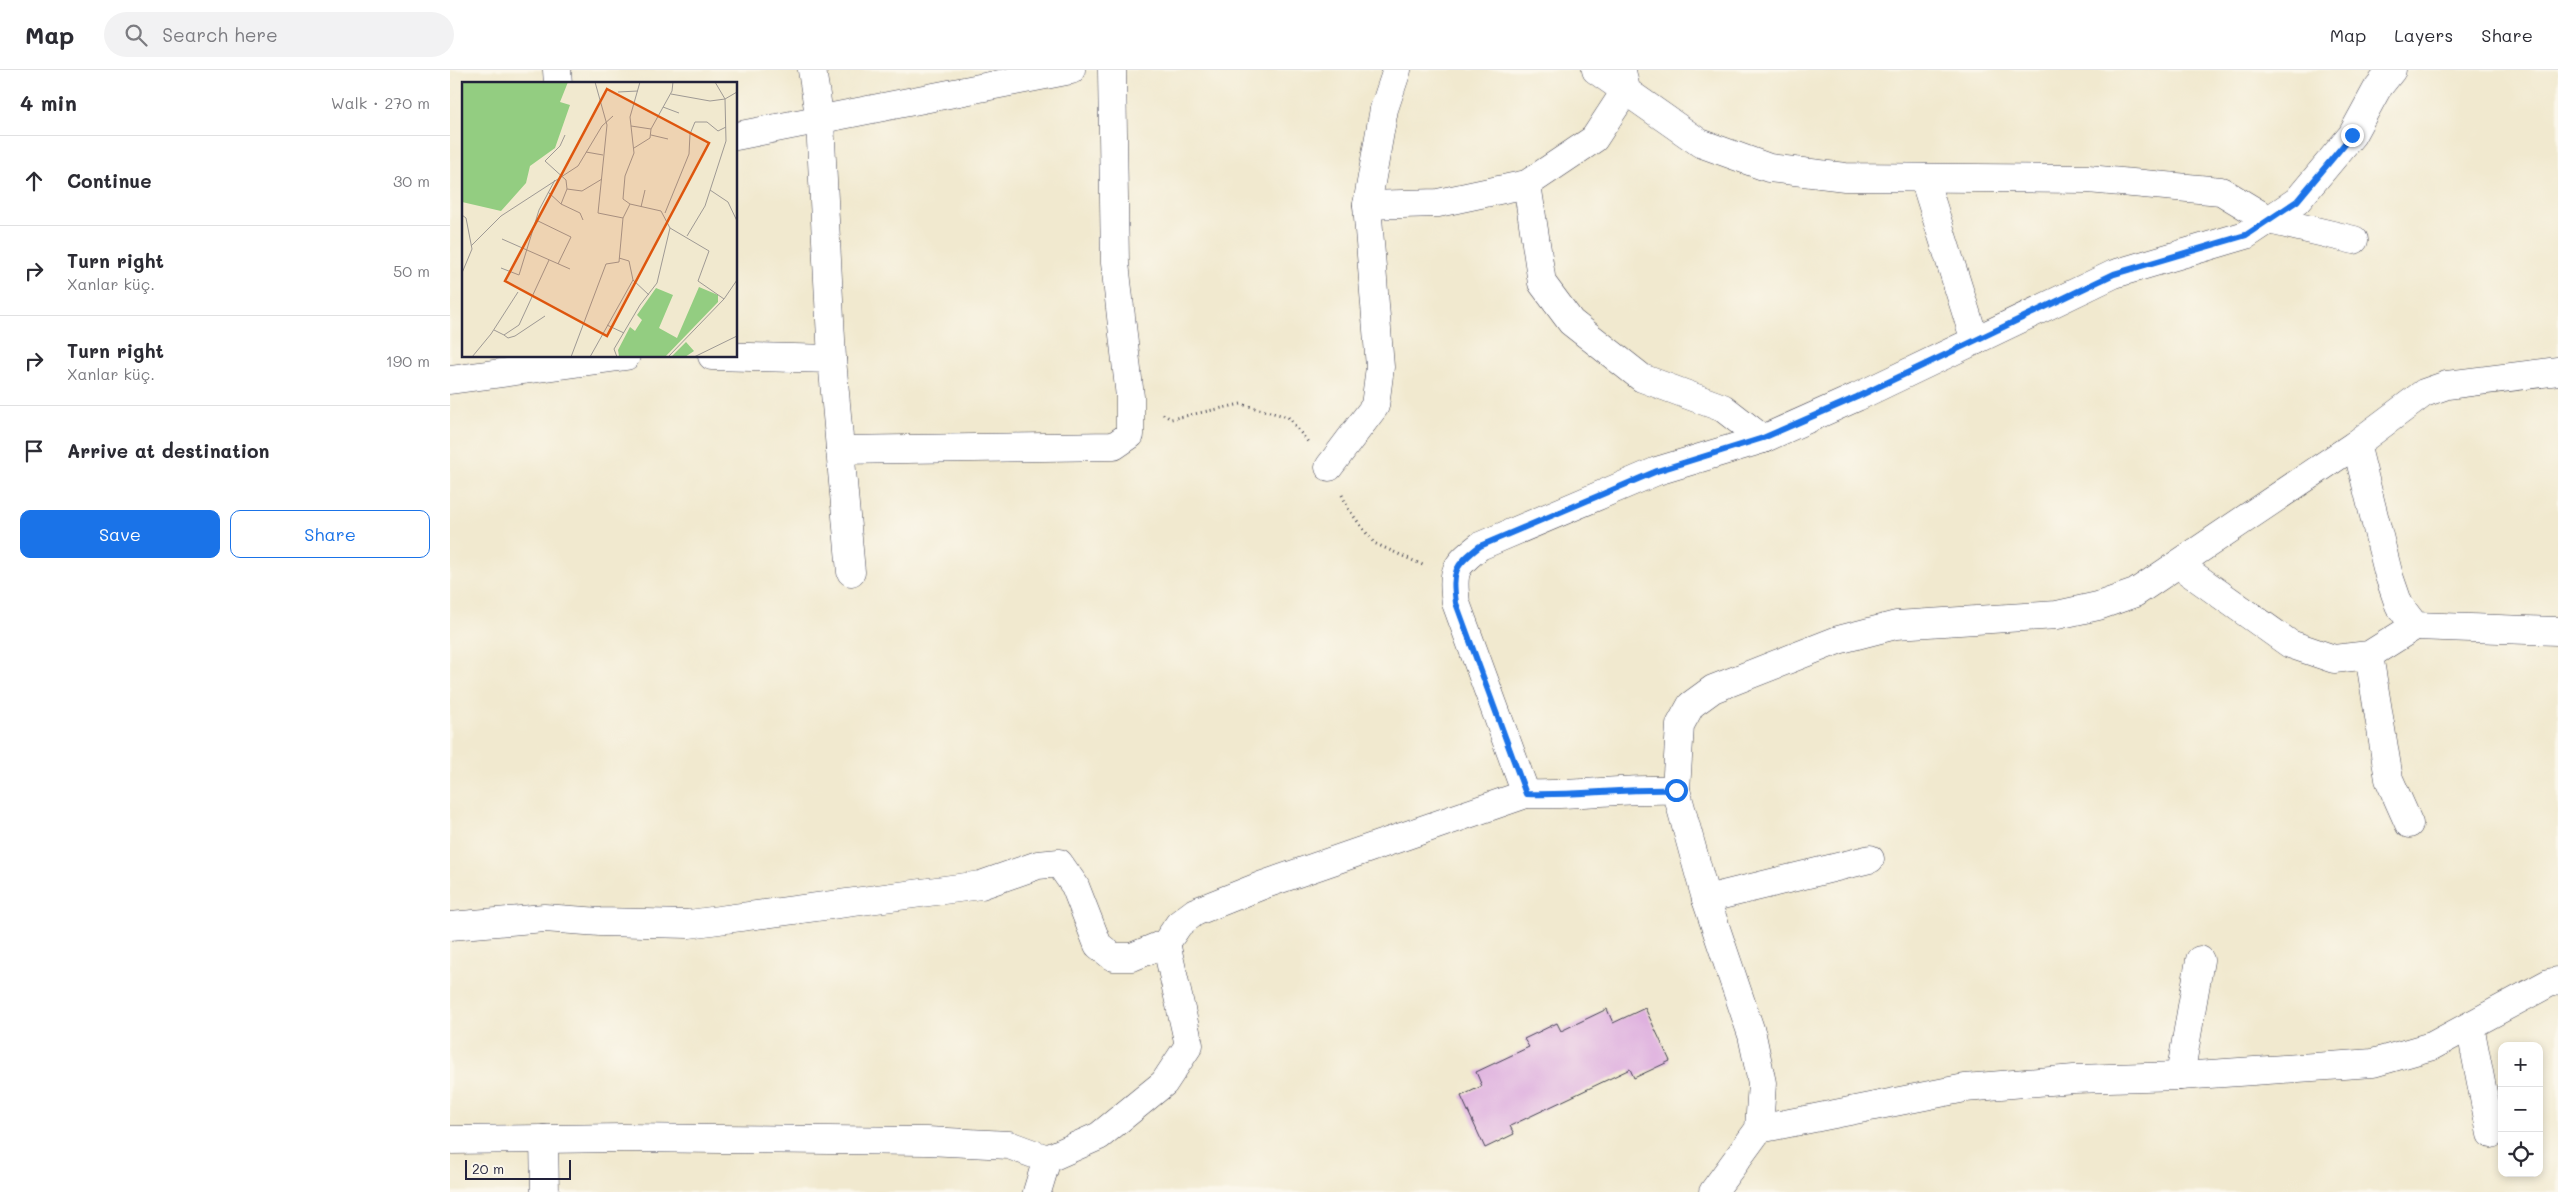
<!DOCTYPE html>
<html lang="en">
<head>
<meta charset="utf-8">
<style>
	body { margin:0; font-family:Mali,sans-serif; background:#f2f2f3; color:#2b2b33 }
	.controls { position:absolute; right:15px; bottom:15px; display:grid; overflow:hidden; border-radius:10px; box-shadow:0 2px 8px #0003 }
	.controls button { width:45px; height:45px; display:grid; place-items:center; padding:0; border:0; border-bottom:1px solid #e1e1e2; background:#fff; color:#2b2b33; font:25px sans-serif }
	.scale { position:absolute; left:15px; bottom:12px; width:106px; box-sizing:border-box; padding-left:5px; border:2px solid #22223b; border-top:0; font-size:14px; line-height:18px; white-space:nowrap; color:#22223b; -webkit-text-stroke:4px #fbf7ec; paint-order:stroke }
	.stop { position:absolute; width:15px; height:15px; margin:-11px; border:4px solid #1a73e8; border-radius:50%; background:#fff }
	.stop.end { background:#1a73e8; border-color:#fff; box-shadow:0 1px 5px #0008 }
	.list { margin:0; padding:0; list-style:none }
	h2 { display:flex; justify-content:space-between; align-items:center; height:65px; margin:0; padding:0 20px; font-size:21px }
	h2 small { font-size:16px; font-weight:400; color:#7c7c81 }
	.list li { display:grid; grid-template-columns:32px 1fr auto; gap:15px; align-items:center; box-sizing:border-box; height:90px; padding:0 20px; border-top:1px solid #e1e1e2 }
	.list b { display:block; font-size:19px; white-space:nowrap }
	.list p { margin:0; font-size:16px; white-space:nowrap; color:#7c7c81 }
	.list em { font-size:16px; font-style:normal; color:#7c7c81 }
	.actions { display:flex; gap:10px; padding:15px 20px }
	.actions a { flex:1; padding:11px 0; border:1px solid #1a73e8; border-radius:10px; text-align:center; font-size:18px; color:#1a73e8 }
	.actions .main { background:#1a73e8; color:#fff }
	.icon { flex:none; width:28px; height:28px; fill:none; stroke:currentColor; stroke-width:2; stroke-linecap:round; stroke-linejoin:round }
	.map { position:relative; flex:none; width:2108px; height:1122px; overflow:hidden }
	header { display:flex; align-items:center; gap:30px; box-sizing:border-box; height:70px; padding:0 25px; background:#fff; border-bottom:1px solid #e1e1e2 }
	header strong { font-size:24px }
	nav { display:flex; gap:28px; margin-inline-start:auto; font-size:18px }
	.search { width:350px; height:45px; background:#f2f2f3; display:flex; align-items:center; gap:12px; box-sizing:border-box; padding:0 18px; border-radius:28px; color:#7c7c81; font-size:19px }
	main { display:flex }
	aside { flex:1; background:#fff }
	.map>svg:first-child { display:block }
	.building { fill:#dfb1df }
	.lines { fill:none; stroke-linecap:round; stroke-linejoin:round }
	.minor-casing { stroke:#414051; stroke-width:29 }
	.path { stroke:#414051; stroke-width:3; stroke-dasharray:1 4; stroke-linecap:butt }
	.minor { stroke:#fff; stroke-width:28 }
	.route { stroke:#1a73e8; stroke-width:6 }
	.inset-road { fill:none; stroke:#9e9994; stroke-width:1 }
	.view { fill:#de560e; fill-opacity:0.15; stroke:#de560e; stroke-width:2.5 }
	.inset-edge { fill:none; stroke:#22223b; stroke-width:2.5 }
</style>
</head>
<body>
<header>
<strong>Map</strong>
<div class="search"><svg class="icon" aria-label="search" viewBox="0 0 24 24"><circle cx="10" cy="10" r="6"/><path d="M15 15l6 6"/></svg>Search here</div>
<nav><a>Map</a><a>Layers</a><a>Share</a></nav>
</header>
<main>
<aside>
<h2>4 min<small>Walk · 270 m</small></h2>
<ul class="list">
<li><svg class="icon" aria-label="ahead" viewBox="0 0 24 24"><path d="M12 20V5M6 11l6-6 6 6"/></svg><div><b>Continue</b></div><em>30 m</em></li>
<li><svg class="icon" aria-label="right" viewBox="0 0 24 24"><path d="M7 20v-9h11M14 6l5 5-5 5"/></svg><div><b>Turn right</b><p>Xanlar küç.</p></div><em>50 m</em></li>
<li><svg class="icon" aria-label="right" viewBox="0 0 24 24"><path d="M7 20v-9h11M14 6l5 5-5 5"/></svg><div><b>Turn right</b><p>Xanlar küç.</p></div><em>190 m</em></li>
<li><svg class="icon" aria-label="arrive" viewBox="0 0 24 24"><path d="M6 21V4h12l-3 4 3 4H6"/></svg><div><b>Arrive at destination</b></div></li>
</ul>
<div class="actions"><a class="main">Save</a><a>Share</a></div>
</aside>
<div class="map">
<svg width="2108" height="1122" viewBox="0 0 2108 1122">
	<rect width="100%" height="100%" fill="#fbf7ec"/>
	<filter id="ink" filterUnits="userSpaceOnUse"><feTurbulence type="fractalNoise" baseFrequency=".02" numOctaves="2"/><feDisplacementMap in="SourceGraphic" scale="10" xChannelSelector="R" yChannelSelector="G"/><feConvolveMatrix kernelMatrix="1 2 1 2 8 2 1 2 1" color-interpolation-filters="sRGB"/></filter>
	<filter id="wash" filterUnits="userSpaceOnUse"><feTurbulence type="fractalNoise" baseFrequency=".0096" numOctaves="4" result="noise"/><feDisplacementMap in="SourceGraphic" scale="20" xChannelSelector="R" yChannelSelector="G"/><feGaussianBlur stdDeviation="1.12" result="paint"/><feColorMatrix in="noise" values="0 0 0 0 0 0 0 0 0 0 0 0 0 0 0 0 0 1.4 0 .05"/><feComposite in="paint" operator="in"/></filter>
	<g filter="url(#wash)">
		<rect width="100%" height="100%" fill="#f1e9cf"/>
		<g id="blocks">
			<polygon class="building" points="1195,938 1220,991 1184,1008 1180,999 1060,1056 1064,1064 1035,1078 1011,1026 1032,1016 1026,1002 1079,977 1074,969 1107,953 1111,961 1157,939 1163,953"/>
		</g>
	</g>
	<g filter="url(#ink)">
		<use href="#blocks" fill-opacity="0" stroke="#414051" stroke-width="1"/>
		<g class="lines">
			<defs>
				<g id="minor">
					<polyline points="107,0 108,14"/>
					<polyline points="362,0 370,51 382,289 401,502"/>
					<polyline points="1146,0 1250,73 1319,98 1395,107 1638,109 1771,121 1819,150 1904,170"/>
					<polyline points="286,66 621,0"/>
					<polyline points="1474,108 1525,271"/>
					<polyline points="1077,114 1092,213 1121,252 1192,308 1273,338 1313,369"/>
					<polyline points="917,135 988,133 1077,114 1144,69 1176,20 1172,1"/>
					<polyline points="262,286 382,289"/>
					<polyline points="0,310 176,286"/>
					<polyline points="1906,374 1939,506 1949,535 1965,556 2108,561"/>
					<polyline points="390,380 664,376 680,365 680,327 665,193 662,0"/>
					<polyline points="879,397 925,336 930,297 917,135 934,39 947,0"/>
					<polyline points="1729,495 1840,574 1884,589 1919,585 1965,556"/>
					<polyline points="1919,585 1939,709 1959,754"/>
					<path d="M 1076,724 L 1006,533 C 1002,501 1004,496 1030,476 L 1207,401 L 1313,369 L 1407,327 L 1664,204 L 1796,165 L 1847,131 L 1902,65 L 1927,19 L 1942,0"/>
					<polyline points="1256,829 1420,789"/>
					<path d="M 0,856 L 94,848 L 150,852 L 239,854 L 531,815 L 588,795 L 609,793 L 625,816 L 648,875 L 663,887 L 682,887 L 716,873 L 729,854 L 745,842 L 813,815 L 1076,724 C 1126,726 1176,718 1226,720"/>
					<polyline points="2020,956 2041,1064"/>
					<polyline points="1730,1006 1750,890"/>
					<polyline points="1309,1059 1515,1018 1624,1009 1730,1006 1923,993 1982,976 2099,913 2108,911"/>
					<polyline points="94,1069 95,1122"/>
					<polyline points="0,1070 173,1068 477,1071 559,1075 597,1089 649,1066 714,1013 739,975 716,873"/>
					<polyline points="587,1122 597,1089"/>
					<polyline points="1263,1122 1309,1059 1312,1013 1302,965 1256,829 1226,720 1230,655 1241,635 1263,619 1388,570 1446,555 1607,545 1648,536 1685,523 1906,374 1974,323 1997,315 2108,301"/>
				</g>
			</defs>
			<use href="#minor" class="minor-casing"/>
			<g class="path">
				<polyline points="713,344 721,349 791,334 838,347 858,372"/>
				<polyline points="892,425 899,440 924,473 975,496"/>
			</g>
			<use href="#minor" class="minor"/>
		</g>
	</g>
	<g class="lines" filter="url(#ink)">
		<path class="route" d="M 1226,720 C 1176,718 1126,726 1076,724 L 1006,533 C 1002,501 1004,496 1030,476 L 1207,401 L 1313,368 L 1407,327 L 1664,204 L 1796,165 L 1847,131 L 1902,65"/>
	</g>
	<g transform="translate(12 12)">
		<rect width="275" height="275" fill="#f1e9cf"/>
		<path d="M 0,0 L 106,0 L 98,20 L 108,23 L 93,66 L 68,84 L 64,101 L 39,129 L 0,120 ZM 237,205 L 256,213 L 256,220 L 203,275 L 157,274 L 156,268 L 168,245 L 173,249 L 180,238 L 175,233 L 194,206 L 211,213 L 197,246 L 215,256 ZM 224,260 L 232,269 L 223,275 L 209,275 Z" fill="#93cd81"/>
		<path class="inset-road" d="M 133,0 L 145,43 L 136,131 L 161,136M 156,10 L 176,9M 209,12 L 248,19 L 263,17 L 275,10M 201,25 L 217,31M 169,44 L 189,47 L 210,9 L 211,0M 189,53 L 206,57M 172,66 L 188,56 L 189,47M 124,70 L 141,73M 105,107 L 120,109 L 140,97M 248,108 L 266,120 L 275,139M 86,110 L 99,122 L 118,131 L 121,138M 99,122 L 105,107 L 104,98 L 83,79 L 98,64 L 103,53M 179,125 L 183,108M 203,131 L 227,72 L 228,52 L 233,40 L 245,40 L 256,49 L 264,45M 0,133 L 4,136 L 10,167 L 0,191M 74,138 L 109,155 L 96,182M 208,146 L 247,169 L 236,199 L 262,217M 225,154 L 243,124 L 264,59 L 263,17 L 253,0M 40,157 L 108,187M 9,164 L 39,134 L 116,84 L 140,44 L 151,34M 39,186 L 57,193 L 77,128 L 93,98M 171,198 L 187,213M 145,243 L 162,251M 32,248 L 42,253 L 57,243 L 87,178M 42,253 L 46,256 L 53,254 L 83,234M 10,275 L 29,252 L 56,210M 109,275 L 144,182 L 157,180 L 161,136 L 168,122M 128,275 L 171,198 L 167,179 L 157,176M 155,275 L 152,267 L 178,223 L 195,201 L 208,146 L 199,129 L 168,122 L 161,117 L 163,94 L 172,71 L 168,35 L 178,0M 206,275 L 262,217 L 275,198M 232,275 L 275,254"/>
		<path class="view" d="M 145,7 L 247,61 L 145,254 L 43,199 Z"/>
		<rect width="275" height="275" class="inset-edge"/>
	</g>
</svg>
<div class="controls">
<button>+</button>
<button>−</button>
<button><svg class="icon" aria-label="locate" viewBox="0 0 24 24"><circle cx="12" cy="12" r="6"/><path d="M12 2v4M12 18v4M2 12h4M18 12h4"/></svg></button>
</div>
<div class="scale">20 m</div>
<div class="stop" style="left:1226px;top:720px"></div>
<div class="stop end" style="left:1902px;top:65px"></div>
</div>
</main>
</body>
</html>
